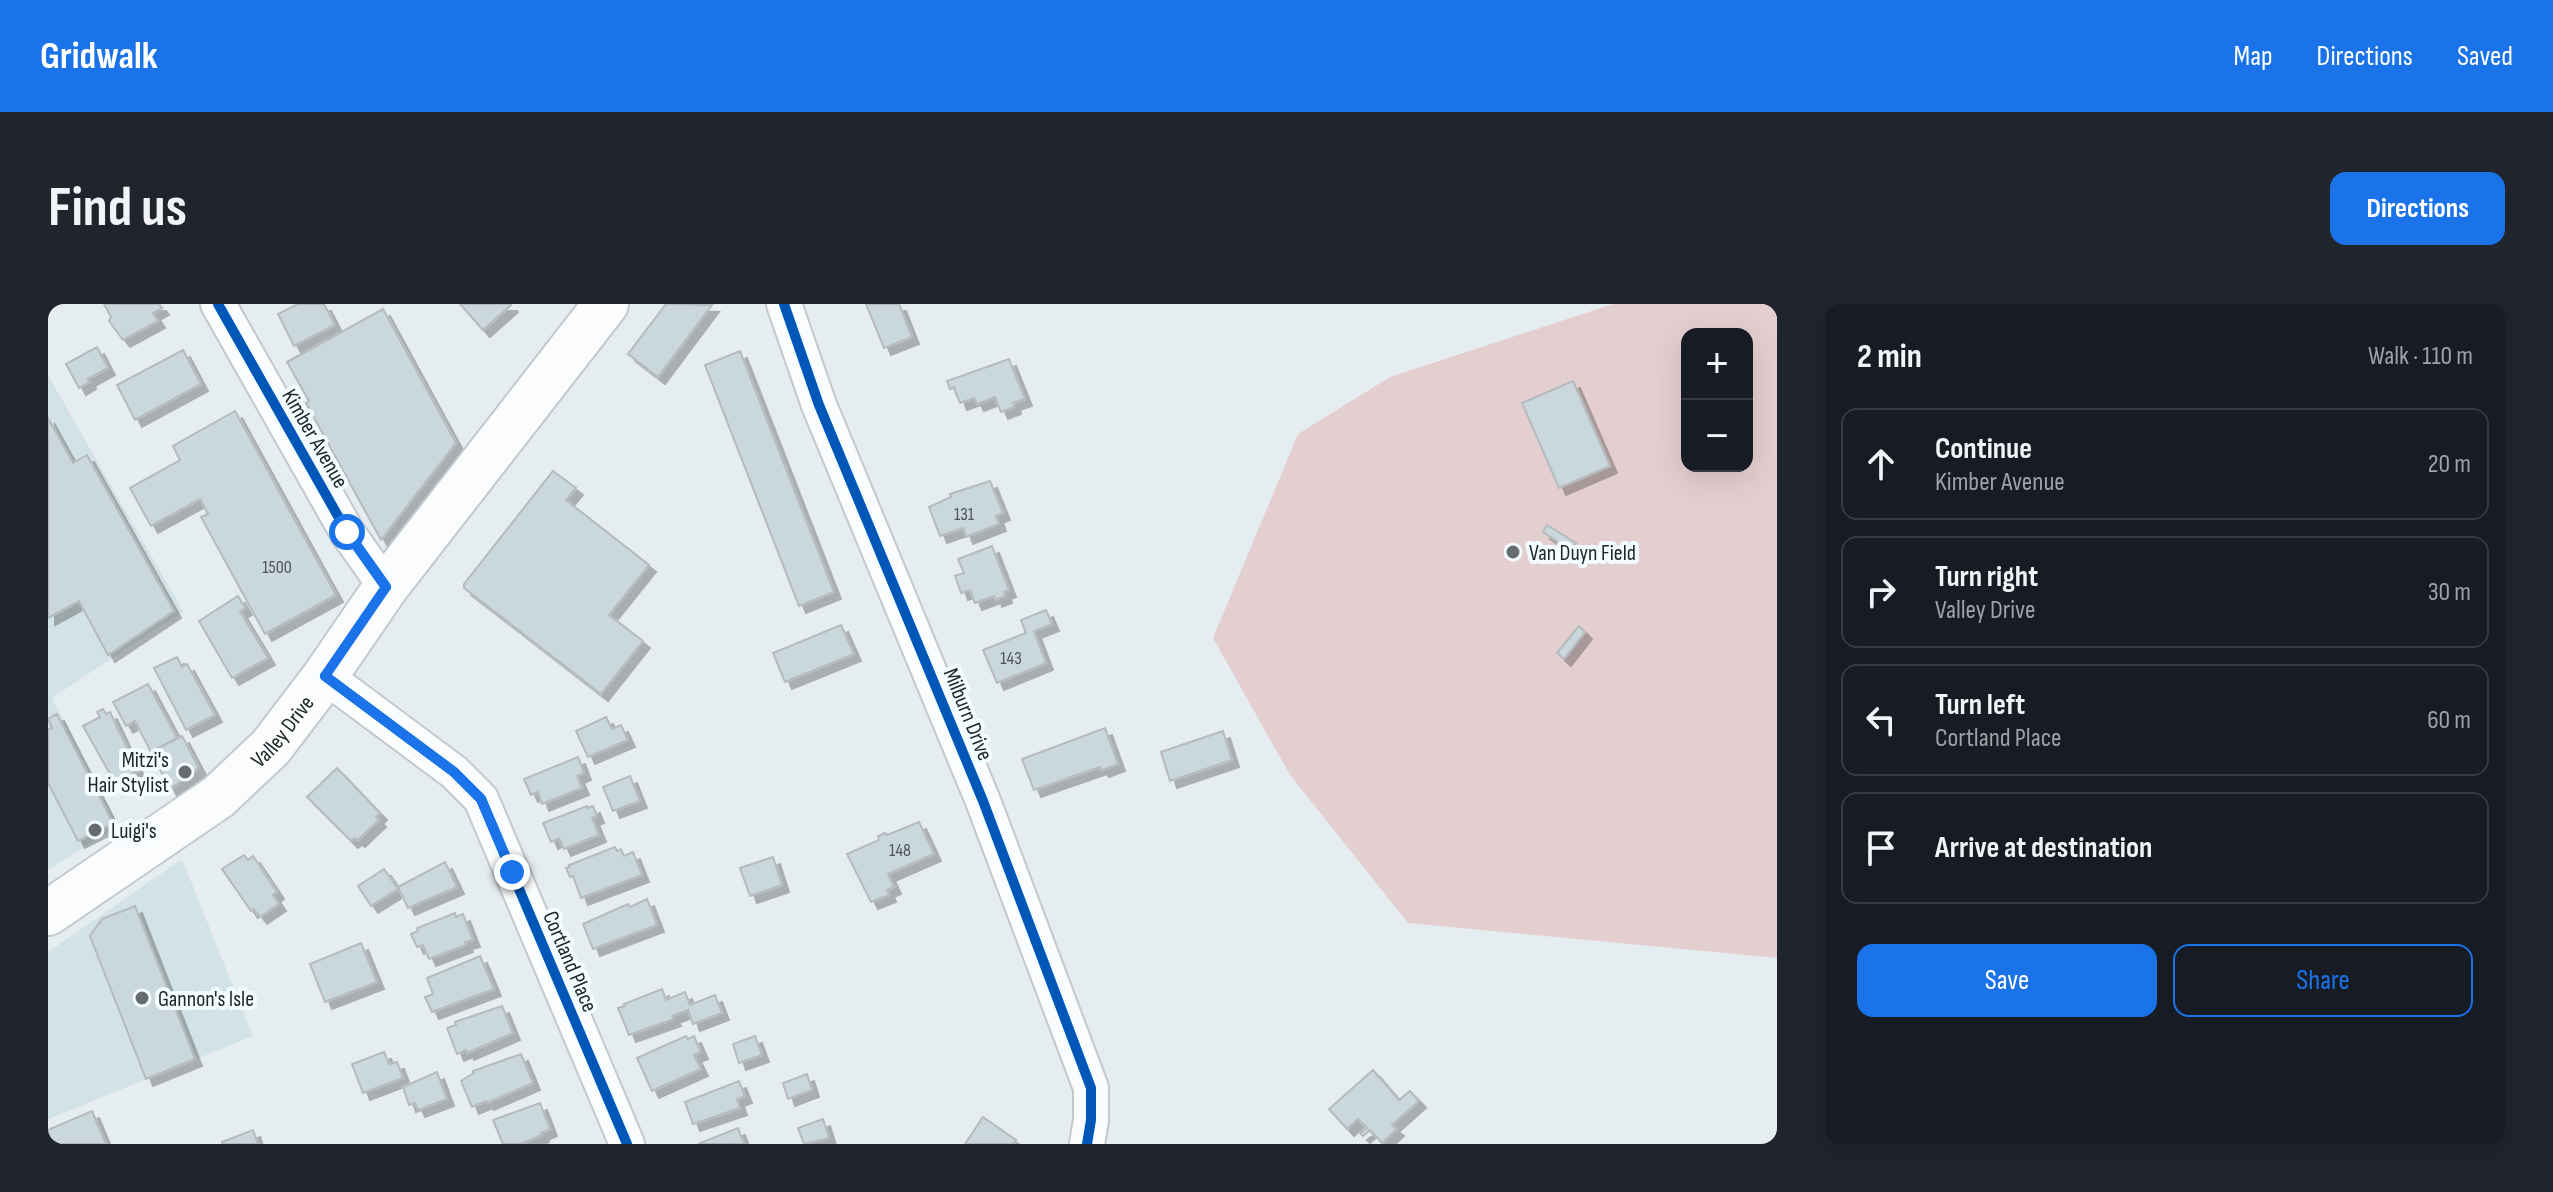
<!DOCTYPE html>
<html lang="en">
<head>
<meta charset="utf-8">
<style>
	body { margin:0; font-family:"Sofia Sans Condensed",sans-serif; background:#20242c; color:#f1f3f6 }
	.controls { position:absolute; right:24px; top:24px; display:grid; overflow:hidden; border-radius:16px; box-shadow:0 8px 32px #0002 }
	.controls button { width:72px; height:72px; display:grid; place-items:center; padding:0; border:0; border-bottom:2px solid #363941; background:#171b24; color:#f1f3f6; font:40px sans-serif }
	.stop { position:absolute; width:24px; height:24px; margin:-18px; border:6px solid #1a73e8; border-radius:50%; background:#fff }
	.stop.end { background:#1a73e8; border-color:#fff; box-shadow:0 2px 8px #0008 }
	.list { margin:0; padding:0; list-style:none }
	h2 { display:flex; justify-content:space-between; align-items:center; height:104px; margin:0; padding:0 32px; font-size:34px }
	h2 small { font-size:26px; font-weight:400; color:#9ea1a6 }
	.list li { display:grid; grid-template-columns:52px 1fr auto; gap:24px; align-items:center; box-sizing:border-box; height:112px; margin:0 16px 16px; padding:0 16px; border:2px solid #363941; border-radius:16px }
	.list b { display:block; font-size:30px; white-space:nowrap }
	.list p { margin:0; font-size:26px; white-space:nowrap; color:#9ea1a6 }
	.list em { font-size:26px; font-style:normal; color:#9ea1a6 }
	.actions { display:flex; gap:16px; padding:24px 32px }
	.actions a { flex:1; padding:18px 0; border:2px solid #1a73e8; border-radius:16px; text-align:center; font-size:28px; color:#1a73e8 }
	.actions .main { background:#1a73e8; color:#fff }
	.icon { flex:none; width:44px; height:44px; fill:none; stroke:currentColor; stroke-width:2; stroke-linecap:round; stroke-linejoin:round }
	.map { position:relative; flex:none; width:1729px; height:840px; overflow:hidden; border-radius:16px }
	header { display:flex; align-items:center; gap:48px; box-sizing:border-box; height:112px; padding:0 40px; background:#1a73e8; color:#fff }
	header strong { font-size:38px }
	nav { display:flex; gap:44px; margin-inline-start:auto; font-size:28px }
	.intro { display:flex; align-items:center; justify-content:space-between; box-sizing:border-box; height:192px; padding:0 48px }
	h1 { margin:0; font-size:56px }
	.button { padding:20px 36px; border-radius:16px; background:#1a73e8; color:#fff; font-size:28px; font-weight:700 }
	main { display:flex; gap:48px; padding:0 48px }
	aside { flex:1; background:#171b24; border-radius:16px; box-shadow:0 8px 32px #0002 }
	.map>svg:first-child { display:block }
	.built { fill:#d3e2e7 }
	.park { fill:#e4cfd0; fill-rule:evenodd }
	.building { fill:#cad8de; stroke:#b5babd; stroke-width:2; filter:url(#shadow) }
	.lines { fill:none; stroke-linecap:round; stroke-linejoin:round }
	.street-casing { stroke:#c3c9cb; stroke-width:38 }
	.secondary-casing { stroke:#c3c9cb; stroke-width:48 }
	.street { stroke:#fbfcfd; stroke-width:34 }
	.secondary { stroke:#fbfcfd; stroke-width:44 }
	.cycleway-casing { stroke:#f3fcff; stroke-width:15 }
	.cycleway { stroke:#0057b8; stroke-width:10 }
	.route { stroke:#1a73e8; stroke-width:10 }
	.poi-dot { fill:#666c6e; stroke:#f3fcff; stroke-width:3 }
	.labels { text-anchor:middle; stroke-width:8; stroke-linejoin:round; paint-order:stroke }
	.number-label { font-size:18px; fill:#4c5456 }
	.street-label { font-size:22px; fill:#212628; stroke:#f3fcff }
	.poi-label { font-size:22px; fill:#212628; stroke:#f3fcff; text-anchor:start }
</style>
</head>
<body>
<header>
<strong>Gridwalk</strong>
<nav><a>Map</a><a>Directions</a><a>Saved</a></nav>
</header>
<div class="intro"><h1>Find us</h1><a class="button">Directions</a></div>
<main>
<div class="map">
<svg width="1729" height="840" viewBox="0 0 1729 840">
	<defs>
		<filter id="shadow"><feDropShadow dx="7" dy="7" stdDeviation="0" flood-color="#0004"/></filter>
	</defs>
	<rect width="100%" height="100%" fill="#e6edf0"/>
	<g class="built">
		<polygon points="0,71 135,307 4,394 70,522 0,566"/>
		<polygon points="134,555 205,732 0,815 0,648"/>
	</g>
	<path class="park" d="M 1565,0 L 1729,0 L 1729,654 L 1360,619 L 1242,471 L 1165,334 L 1250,130 L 1342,73 ZM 1639,30 L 1699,30 L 1699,162 L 1639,162 Z"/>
	<g class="building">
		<polygon points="56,0 111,0 114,4 105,9 110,17 75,36 61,17 63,13"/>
		<polygon points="250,0 276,0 287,21 246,42 230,10"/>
		<polygon points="412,0 462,0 463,1 435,26"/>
		<polygon points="618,0 664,1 610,73 580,50"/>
		<polygon points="818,0 851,0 864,33 836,44"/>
		<polygon points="335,5 408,139 333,236 258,99 261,97 239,58"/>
		<polygon points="49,43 60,64 40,75 41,78 31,84 18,60"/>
		<polygon points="135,46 153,80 87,116 69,81"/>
		<polygon points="692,47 786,288 751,302 657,61"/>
		<polygon points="961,55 977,95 965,99 966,103 953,108 947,93 929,100 926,94 912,99 906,83 902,85 899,77"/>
		<polygon points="1525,77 1562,162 1511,184 1474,99"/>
		<polygon points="187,107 288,291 217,330 153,213 160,210 152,195 103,222 82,184 132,156 125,142"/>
		<polygon points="0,114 25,159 39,151 126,307 60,351 31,297 0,314"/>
		<polygon points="505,167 528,184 518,196 601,261 561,311 595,337 553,390 416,284 416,280"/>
		<polygon points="942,177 955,209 948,212 951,220 918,233 915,224 892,232 881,203 903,193 902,190"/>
		<polygon points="1499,221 1528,239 1523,247 1495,228"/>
		<polygon points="944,242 961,286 956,288 957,292 947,296 946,292 927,299 922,286 913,289 907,272 916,269 910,255"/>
		<polygon points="190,292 197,304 192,307 220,354 184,374 151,317"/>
		<polygon points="998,306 1004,320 986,327 998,359 949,379 935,346 978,329 973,316"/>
		<polygon points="793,321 806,350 737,378 725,349"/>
		<polygon points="1531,322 1537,328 1516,355 1509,349"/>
		<polygon points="129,353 134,363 139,360 167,411 138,426 106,364"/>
		<polygon points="100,380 129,434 103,448 87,417 78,422 65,398"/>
		<polygon points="55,405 58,410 62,408 90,467 67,479 35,422 52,413 49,408"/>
		<polygon points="9,410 65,519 30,537 0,479 0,425 4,424 0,415"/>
		<polygon points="558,413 564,425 573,421 580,436 540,453 528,427"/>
		<polygon points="1057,424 1070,460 1054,466 1052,463 986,486 974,455"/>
		<polygon points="1175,427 1184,456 1122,477 1113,448"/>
		<polygon points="134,432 151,464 122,485 103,448"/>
		<polygon points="530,453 536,469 529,472 534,484 494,500 490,488 483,491 476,475"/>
		<polygon points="289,464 332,509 328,513 331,516 310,536 307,534 303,537 259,493"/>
		<polygon points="582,472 592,497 565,507 555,483"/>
		<polygon points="539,502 540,504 545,502 549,512 544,514 551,531 516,545 511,534 503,538 495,519"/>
		<polygon points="871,518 886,550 840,570 846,583 839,586 841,591 823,598 799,550 831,536 830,532 837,529 839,531"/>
		<polygon points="567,543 569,547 573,545 576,552 585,548 594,571 533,594 525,572 522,573 518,564 522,563 521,561"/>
		<polygon points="196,551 200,556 205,552 229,588 225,591 231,600 212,613 206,605 203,607 174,565"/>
		<polygon points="725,553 734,581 702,592 692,564"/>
		<polygon points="397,558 409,583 360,604 350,583"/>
		<polygon points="336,565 350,585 323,602 310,582"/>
		<polygon points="599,595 609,621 545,645 535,620 580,600 582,603"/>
		<polygon points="87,602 147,755 98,775 42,632 54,615"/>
		<polygon points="407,609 408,613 415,610 425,636 417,638 418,641 381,655 375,641 369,643 363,630 370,627 369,624"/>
		<polygon points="313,639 329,678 277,698 262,660"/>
		<polygon points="432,652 446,685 384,708 377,693 385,690 379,674"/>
		<polygon points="614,685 618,696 637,688 642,701 667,691 674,709 645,720 640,706 624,712 626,715 581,731 570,704 577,702 576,700"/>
		<polygon points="454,702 465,729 419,749 418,746 409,750 399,724 408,721 407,718"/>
		<polygon points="638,732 640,735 646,732 653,748 646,751 653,765 604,787 589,754"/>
		<polygon points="707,732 714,751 691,759 685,740"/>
		<polygon points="336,748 341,760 349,758 355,774 315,789 304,760"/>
		<polygon points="473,750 485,779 439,799 438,797 424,803 413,777 426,769 425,767"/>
		<polygon points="1325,766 1351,796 1362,787 1371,797 1344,821 1349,825 1334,839 1322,826 1315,832 1312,829 1319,824 1310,815 1299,825 1281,805"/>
		<polygon points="389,768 399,795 370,806 367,799 361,801 355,783"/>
		<polygon points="759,770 764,786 740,795 735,779"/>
		<polygon points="691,777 697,792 689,795 692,804 645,820 637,798"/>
		<polygon points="492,799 502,825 493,829 494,831 472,840 455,840 445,816"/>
		<polygon points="44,807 58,840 0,840 0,826"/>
		<polygon points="935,813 968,836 965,840 917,840"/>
		<polygon points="775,815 781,834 756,840 750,824"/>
		<polygon points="690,824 696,840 650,840"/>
		<polygon points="205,826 210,840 174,840 174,838"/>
	</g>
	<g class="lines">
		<defs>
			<g id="street">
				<polyline points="170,0 299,228 338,283"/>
				<polyline points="736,0 771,101 935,497 1043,784 1043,816 1039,840"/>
				<polyline points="277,372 406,468 433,495 579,840"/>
			</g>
			<g id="secondary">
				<path id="s1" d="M 0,609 L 170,493 L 223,443 L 277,372 L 338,283 L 558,0"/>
			</g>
		</defs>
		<use href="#street" class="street-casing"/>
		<use href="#secondary" class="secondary-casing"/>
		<use href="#street" class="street"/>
		<use href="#secondary" class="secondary"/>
		<defs>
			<g id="cycleway">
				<polyline points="170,0 299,228 338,283"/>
				<polyline points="736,0 771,101 935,497 1043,784 1043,816 1039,840"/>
				<polyline points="277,372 406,468 433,495 579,840"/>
			</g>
		</defs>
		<use href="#cycleway" class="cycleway-casing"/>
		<use href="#cycleway" class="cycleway"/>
	</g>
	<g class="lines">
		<polyline class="route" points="299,228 338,283 277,372 406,468 433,495 464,568"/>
	</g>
	<g class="poi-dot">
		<circle cx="1465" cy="248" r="8"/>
		<circle cx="137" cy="468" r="8"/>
		<circle cx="47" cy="526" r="8"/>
		<circle cx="94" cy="694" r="8"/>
	</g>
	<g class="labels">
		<g class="number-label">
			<text x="916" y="216">131</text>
			<text x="229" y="269">1500</text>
			<text x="963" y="360">143</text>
			<text x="852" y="552">148</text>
		</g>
		<g class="street-label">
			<text transform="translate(268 134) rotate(60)" y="8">Kimber Avenue</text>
			<text transform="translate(921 410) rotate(68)" y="8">Milburn Drive</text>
			<text dy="8" stroke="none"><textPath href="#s1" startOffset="298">Valley Drive</textPath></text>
			<text transform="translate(523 657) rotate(67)" y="8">Cortland Place</text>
		</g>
		<g class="poi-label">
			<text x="1481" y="256">Van Duyn Field</text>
			<text x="121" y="463" text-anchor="end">Mitzi's<tspan x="121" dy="25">Hair Stylist</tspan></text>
			<text x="63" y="534">Luigi's</text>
			<text x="110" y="702">Gannon's Isle</text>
		</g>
	</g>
</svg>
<div class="controls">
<button>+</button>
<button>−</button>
</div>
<div class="stop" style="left:299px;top:228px"></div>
<div class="stop end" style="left:464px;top:568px"></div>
</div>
<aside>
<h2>2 min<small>Walk · 110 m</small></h2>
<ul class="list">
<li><svg class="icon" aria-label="ahead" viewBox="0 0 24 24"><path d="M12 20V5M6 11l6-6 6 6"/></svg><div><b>Continue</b><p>Kimber Avenue</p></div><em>20 m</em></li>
<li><svg class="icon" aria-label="right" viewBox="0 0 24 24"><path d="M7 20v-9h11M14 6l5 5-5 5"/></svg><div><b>Turn right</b><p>Valley Drive</p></div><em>30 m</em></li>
<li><svg class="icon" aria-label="left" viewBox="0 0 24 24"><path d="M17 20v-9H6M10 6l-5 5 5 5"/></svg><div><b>Turn left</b><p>Cortland Place</p></div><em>60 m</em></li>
<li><svg class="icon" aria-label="arrive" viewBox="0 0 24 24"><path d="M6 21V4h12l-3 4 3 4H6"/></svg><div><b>Arrive at destination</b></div></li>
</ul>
<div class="actions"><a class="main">Save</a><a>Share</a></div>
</aside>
</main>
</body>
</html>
